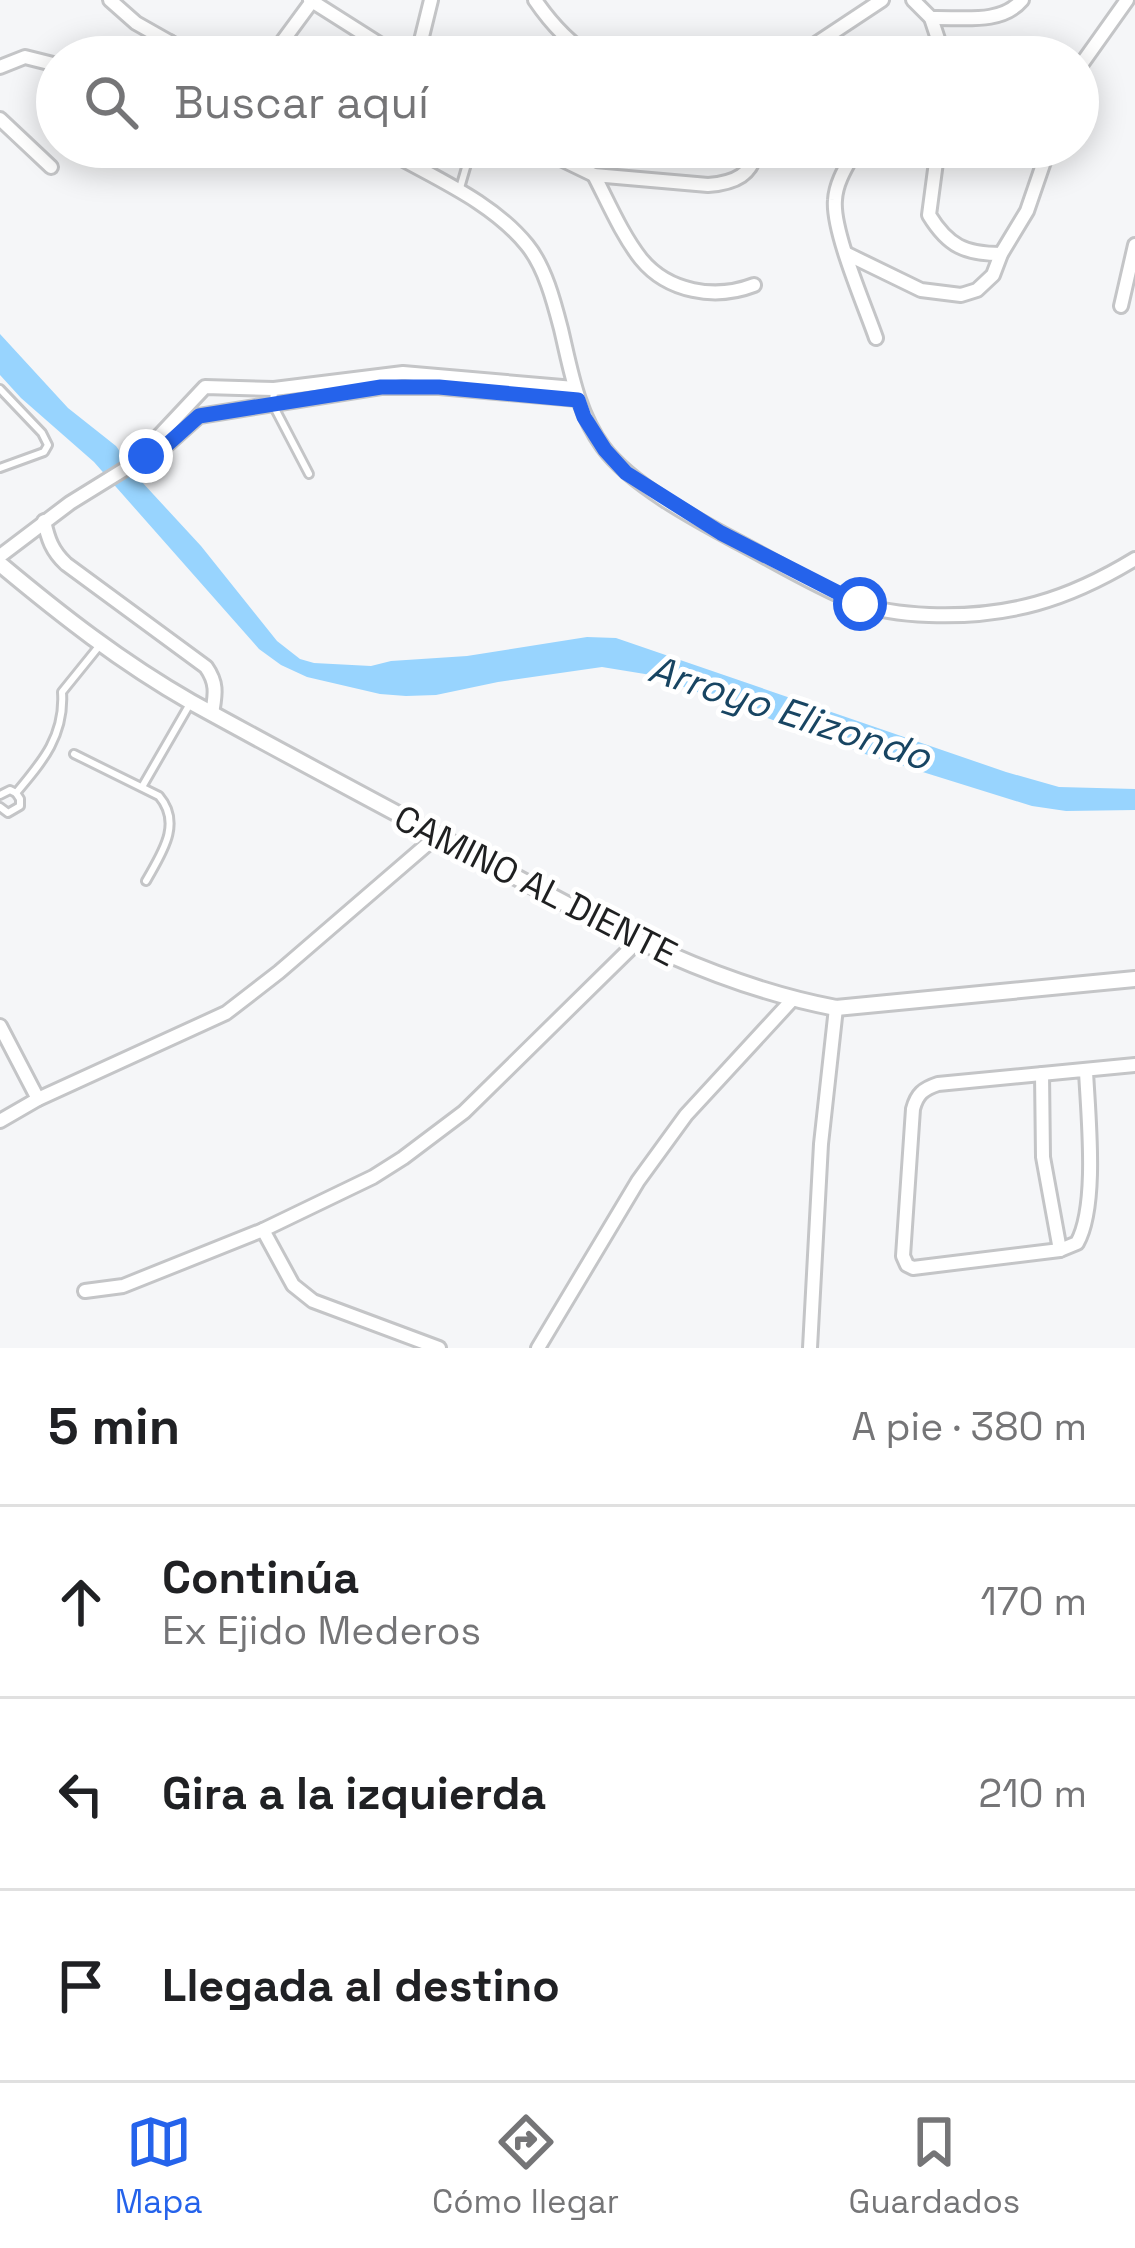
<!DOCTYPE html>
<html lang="es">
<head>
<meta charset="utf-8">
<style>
	body { margin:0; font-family:"Space Grotesk",sans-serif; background:#f6f6f6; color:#202124 }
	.stop { position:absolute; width:36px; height:36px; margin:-27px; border:9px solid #2563eb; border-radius:50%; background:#fff }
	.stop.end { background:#2563eb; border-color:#fff; box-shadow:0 3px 12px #0008 }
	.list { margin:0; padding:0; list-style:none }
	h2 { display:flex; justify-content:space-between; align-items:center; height:156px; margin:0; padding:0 48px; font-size:51px }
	h2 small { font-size:39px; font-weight:400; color:#757577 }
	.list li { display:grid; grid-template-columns:78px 1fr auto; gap:36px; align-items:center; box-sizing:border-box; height:192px; padding:0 48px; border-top:3px solid #e0e0e0 }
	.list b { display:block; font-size:45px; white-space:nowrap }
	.list p { margin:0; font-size:39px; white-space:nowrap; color:#757577 }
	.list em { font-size:39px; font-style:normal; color:#757577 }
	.icon { flex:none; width:66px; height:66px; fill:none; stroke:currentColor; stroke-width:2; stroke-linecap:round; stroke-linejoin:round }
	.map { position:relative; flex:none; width:1135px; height:1348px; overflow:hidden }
	.search { position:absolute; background:#fff; box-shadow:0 6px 30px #0003; left:36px; right:36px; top:36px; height:132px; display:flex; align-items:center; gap:30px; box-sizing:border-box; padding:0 42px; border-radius:66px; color:#757577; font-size:45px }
	.sheet { height:732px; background:#fff }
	nav { display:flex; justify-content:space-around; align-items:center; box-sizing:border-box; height:168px; border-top:3px solid #e0e0e0; background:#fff; font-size:33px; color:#757577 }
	nav a { display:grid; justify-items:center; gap:6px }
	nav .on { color:#2563eb }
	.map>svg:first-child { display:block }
	.water { fill:#98d4fe }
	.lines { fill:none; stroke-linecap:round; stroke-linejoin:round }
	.service-casing { stroke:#c4c5c7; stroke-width:12 }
	.minor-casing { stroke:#c4c5c7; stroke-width:18 }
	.tertiary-casing { stroke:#c4c5c7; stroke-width:20 }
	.service { stroke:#fff; stroke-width:6 }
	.minor { stroke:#fff; stroke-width:12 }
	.tertiary { stroke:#fff; stroke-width:14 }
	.route { stroke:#2563eb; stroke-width:15 }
	.labels { text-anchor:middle; stroke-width:10; stroke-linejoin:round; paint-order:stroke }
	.street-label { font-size:36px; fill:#1f2021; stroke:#fff }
	.water-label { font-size:39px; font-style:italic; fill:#184562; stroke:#fff }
</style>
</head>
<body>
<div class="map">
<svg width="1135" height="1348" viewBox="0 0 1135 1348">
	<rect width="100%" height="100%" fill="#f5f6f8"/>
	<polygon class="water" points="0,334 68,408 116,446 141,481 201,546 277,641 300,659 314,663 371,666 391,661 467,656 587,637 616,638 1006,772 1059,787 1135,789 1135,810 1066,811 1032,806 865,754 651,675 602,667 498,682 436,695 406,696 380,694 307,677 281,665 259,649 94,462 21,398 0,375"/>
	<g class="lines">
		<defs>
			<g id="service">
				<polyline points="453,147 464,154 467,164 460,188"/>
				<polyline points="0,389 42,433 48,445 44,452 0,468"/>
				<polyline points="274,389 273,405 309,474"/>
				<path d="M 74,754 L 159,796 C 183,824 161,854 146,881"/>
				<polyline points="142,787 191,702"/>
				<polyline points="0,795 10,790 16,793"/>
				<path d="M 0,807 L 8,813 L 20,806 L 20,799 L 16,793 C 43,761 65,735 62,692 L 100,645"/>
			</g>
			<g id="minor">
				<polyline points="110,0 136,23 196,57"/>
				<polyline points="310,0 400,57"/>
				<path d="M 535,0 C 550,22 569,43 592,57"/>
				<polyline points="913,0 931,18 944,57"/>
				<path d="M 931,18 C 961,17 1001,25 1022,0"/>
				<polyline points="155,57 170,42"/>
				<polyline points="271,57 313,0"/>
				<polyline points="417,57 431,0"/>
				<polyline points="796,57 882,0"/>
				<polyline points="0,67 25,57 57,65"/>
				<polyline points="1078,69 1127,0"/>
				<polyline points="0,119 51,167"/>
				<path d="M 375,147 L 393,154 C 439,180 493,203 527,245 C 545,267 554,302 561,329 C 571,371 577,411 603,447 C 630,484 695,519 736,541 C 776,562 815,586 857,603 C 879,611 905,614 929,615 C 1008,618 1068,600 1135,559"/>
				<path d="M 536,147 L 594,175 L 708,185 C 735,183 753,175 757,147"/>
				<path d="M 857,147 C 848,164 836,181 835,200 C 832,231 865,306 876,338"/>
				<path d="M 938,147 L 929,215 C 948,246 965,254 1001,254"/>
				<path d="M 594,175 C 608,202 622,235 641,259 C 668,292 715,300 754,285"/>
				<polyline points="847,254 921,290 961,295 977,290 993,275 1001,254 1027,211 1049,147"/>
				<polyline points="1121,306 1135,245"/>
				<polyline points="147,455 160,435 205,387 274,389 403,373 574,388"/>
				<path d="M 44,521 C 48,539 52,551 66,564 L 206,667 C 218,684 215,695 212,714"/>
				<polyline points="0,556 70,503 146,456 160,451 199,416 381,387 439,387 578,399"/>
				<polyline points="0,1026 38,1099"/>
				<path d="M 1086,1071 C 1088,1115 1098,1206 1077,1243 L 1060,1250 L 913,1268 L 907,1265 L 903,1256 L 913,1109 C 917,1094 923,1089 938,1084 L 1135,1065"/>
				<polyline points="1042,1074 1043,1157 1060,1250"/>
				<polyline points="0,1121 38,1099 226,1013 279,972 438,835"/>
				<polyline points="263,1230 293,1285 313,1301 439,1348"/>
				<polyline points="85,1291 123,1286 263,1230 373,1177 403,1158 464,1112 637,942"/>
				<polyline points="538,1348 638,1181 686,1115 792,1000"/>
				<polyline points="810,1348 821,1144 836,1008"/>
			</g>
			<path id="tertiary" d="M 0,564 C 61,615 121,662 191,702 C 287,755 385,807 482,859 C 598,921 705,983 836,1008 L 1135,979"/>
		</defs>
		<use href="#service" class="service-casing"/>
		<use href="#minor" class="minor-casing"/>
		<use href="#tertiary" class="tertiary-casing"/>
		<use href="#service" class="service"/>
		<use href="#minor" class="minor"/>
		<use href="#tertiary" class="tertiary"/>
	</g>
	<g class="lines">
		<polyline class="route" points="146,456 160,451 199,416 381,387 439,387 578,400 584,417 605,450 626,473 721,533 860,604"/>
	</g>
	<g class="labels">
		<g class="street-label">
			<text transform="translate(536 885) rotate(27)" y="13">CAMINO AL DIENTE</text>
		</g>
		<g class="water-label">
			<text transform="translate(790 712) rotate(18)" y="14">Arroyo Elizondo</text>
		</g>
	</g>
</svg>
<div class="stop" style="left:860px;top:604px"></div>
<div class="stop end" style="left:146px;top:456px"></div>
<div class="search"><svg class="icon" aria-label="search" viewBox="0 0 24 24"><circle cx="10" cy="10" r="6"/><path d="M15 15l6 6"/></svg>Buscar aquí</div>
</div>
<section class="sheet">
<h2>5 min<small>A pie · 380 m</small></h2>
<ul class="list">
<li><svg class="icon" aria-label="ahead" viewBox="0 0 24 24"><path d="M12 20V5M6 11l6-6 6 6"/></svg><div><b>Continúa</b><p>Ex Ejido Mederos</p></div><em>170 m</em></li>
<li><svg class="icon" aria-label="left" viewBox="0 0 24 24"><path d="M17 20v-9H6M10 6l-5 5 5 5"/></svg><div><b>Gira a la izquierda</b></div><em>210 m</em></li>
<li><svg class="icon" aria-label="arrive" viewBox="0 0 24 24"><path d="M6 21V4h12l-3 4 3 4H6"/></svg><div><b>Llegada al destino</b></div></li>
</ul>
</section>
<nav>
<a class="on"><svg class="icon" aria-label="map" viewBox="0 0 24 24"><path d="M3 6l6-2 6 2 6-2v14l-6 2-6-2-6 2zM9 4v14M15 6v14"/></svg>Mapa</a>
<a><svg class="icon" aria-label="directions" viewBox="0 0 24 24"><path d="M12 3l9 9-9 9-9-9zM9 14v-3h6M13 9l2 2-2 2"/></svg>Cómo llegar</a>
<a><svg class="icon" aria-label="saved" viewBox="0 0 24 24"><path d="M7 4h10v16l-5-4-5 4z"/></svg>Guardados</a>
</nav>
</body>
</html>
